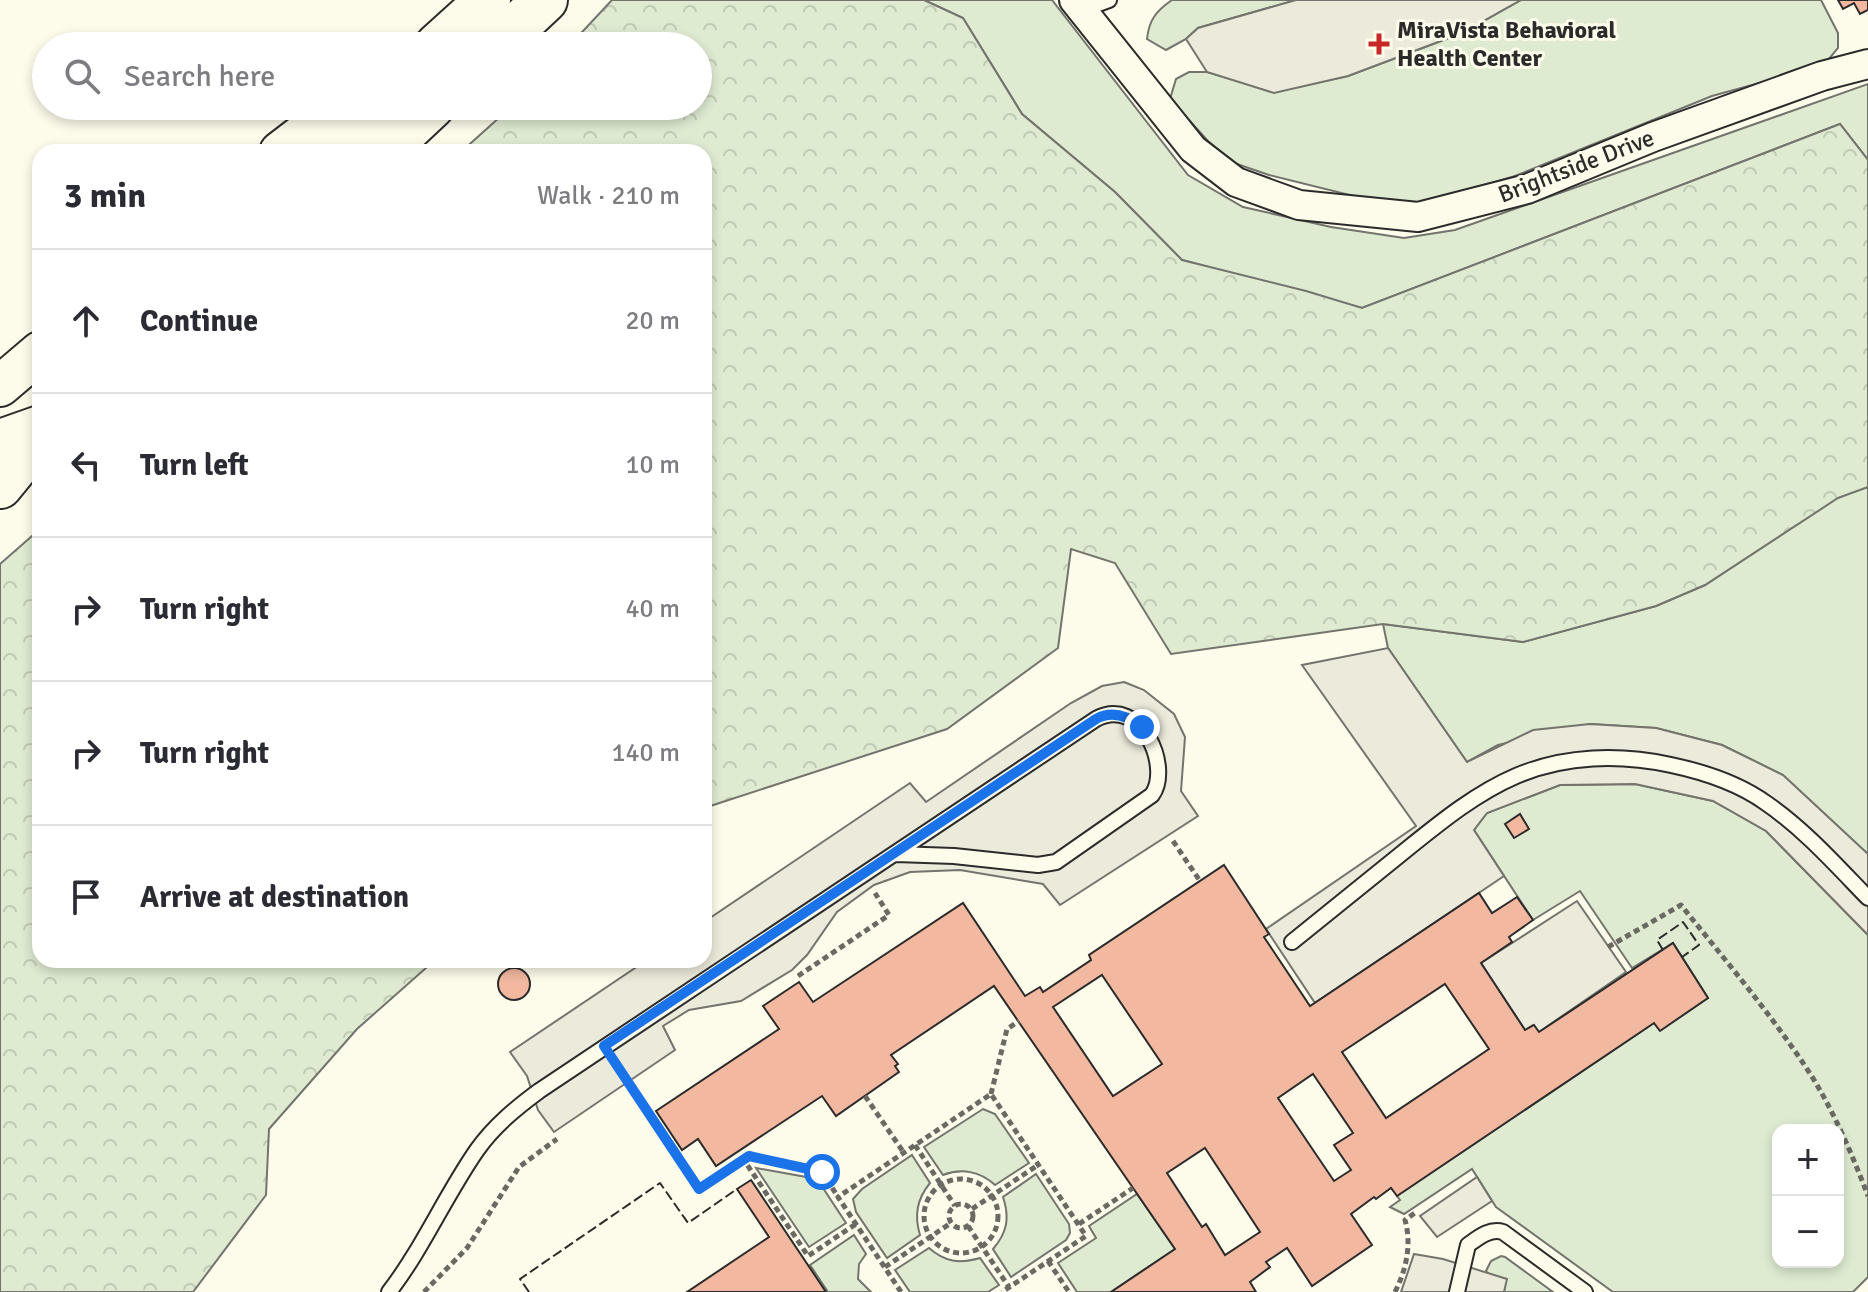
<!DOCTYPE html>
<html lang="en">
<head>
<meta charset="utf-8">
<style>
	body { margin:0; font-family:Signika,sans-serif; background:#f2f2f3; color:#2b2b33 }
	.controls { position:absolute; right:24px; bottom:24px; display:grid; overflow:hidden; border-radius:16px; box-shadow:0 4px 12px #0003 }
	.controls button { width:72px; height:72px; display:grid; place-items:center; padding:0; border:0; border-bottom:2px solid #e1e1e2; background:#fff; color:#2b2b33; font:40px sans-serif }
	.stop { position:absolute; width:24px; height:24px; margin:-18px; border:6px solid #1a73e8; border-radius:50%; background:#fff }
	.stop.end { background:#1a73e8; border-color:#fff; box-shadow:0 2px 8px #0008 }
	.list { margin:0; padding:0; list-style:none }
	h2 { display:flex; justify-content:space-between; align-items:center; height:104px; margin:0; padding:0 32px; font-size:34px }
	h2 small { font-size:26px; font-weight:400; color:#7c7c81 }
	.list li { display:grid; grid-template-columns:52px 1fr auto; gap:24px; align-items:center; box-sizing:border-box; height:144px; padding:0 32px; border-top:2px solid #e1e1e2 }
	.list b { display:block; font-size:30px; white-space:nowrap }
	.list em { font-size:26px; font-style:normal; color:#7c7c81 }
	.icon { flex:none; width:44px; height:44px; fill:none; stroke:currentColor; stroke-width:2; stroke-linecap:round; stroke-linejoin:round }
	.map { position:relative; flex:none; width:1868px; height:1292px; overflow:hidden }
	.search { position:absolute; background:#fff; box-shadow:0 4px 12px #0003; left:32px; top:32px; width:680px; height:88px; display:flex; align-items:center; gap:20px; box-sizing:border-box; padding:0 28px; border-radius:44px; color:#7c7c81; font-size:30px }
	.panel { position:absolute; background:#fff; box-shadow:0 4px 12px #0003; left:32px; top:144px; width:680px; height:824px; border-radius:24px }
	.map>svg:first-child { display:block }
	.green { fill:#deebd1; stroke:#74746e; stroke-width:2; fill-rule:evenodd }
	.forest { fill:url(#forest-crowns); stroke:#74746e; stroke-width:2 }
	.parking { fill:#eceadb; stroke:#74746e; stroke-width:2 }
	.building { fill:#f2b8a0; stroke:#2b2b2b; stroke-width:2; fill-rule:evenodd }
	.lines { fill:none; stroke-linecap:round; stroke-linejoin:round }
	.lane-casing { stroke:#2b2b2b; stroke-width:18 }
	.street-casing { stroke:#2b2b2b; stroke-width:32 }
	.secondary-casing { stroke:#2b2b2b; stroke-width:44 }
	.primary-casing { stroke:#2b2b2b; stroke-width:48 }
	.path { stroke:#6a6964; stroke-width:5; stroke-dasharray:6 4; stroke-linecap:butt }
	.lane { stroke:#fdfbea; stroke-width:14 }
	.street { stroke:#fdfbea; stroke-width:28 }
	.secondary { stroke:#fdfbea; stroke-width:40 }
	.primary { stroke:#fdfbea; stroke-width:44 }
	.fence { stroke:#2b2b2b; stroke-width:2; stroke-dasharray:10 4; stroke-linecap:butt }
	.route { stroke:#1a73e8; stroke-width:10 }
	.poi-dot { fill:#c62828; stroke:#fdfbea; stroke-width:3 }
	.labels { text-anchor:middle; stroke-width:6; stroke-linejoin:round; paint-order:stroke }
	.poi-label { font-size:24px; font-weight:bold; fill:#2b2b2b; stroke:#fdfbea; text-anchor:start }
	.street-label { font-size:24px; fill:#2b2b2b; stroke:#fdfbea }
</style>
</head>
<body>
<div class="map">
<svg width="1868" height="1292" viewBox="0 0 1868 1292">
	<defs>
		<pattern id="forest-crowns" width="20" height="18" patternUnits="userSpaceOnUse" patternTransform="scale(2)"><rect width="20" height="18" fill="#deebd1"/><path d="M2 6a3 3 0 1 1 6 0M12 15a3 3 0 1 1 6 0" fill="none" stroke="#bfcab4"/></pattern>
	</defs>
	<rect width="100%" height="100%" fill="#fdfbea"/>
	<g class="green">
		<polygon points="924,0 1052,0 1188,175 1243,207 1331,227 1404,238 1455,230 1868,84 1868,160 1840,124 1362,308 1182,260 1115,192 1022,114 963,18"/>
		<path d="M 1172,0 L 1296,0 L 1198,28 L 1186,39 L 1166,50 L 1147,39 C 1149,20 1156,11 1172,0 Z"/>
		<polygon points="1521,0 1821,0 1838,33 1838,48 1824,65 1712,96 1515,176 1414,207 1390,205 1269,175 1234,163 1208,141 1170,99 1176,79 1189,72 1207,72 1274,92 1348,76 1462,33"/>
		<polygon points="1868,487 1868,854 1783,775 1722,745 1656,728 1590,724 1498,745 1467,762 1388,648 1383,624 1523,642 1656,606 1705,585 1838,497"/>
		<path d="M 1635,784 L 1713,801 L 1766,831 L 1868,935 L 1868,1277 L 1853,1292 L 1613,1292 L 1496,1207 L 1472,1169 L 1404,1214 L 1390,1207 L 1400,1200 L 1397,1196 L 1654,1023 L 1660,1030 L 1708,998 L 1673,943 L 1632,968 L 1580,891 L 1533,920 L 1474,830 L 1487,813 L 1560,785 ZM 1778,1130 L 1838,1130 L 1838,1262 L 1778,1262 Z"/>
		<path d="M 983,1109 L 995,1114 L 1029,1163 L 995,1185 C 980,1171 961,1168 943,1175 L 924,1147 Z"/>
		<path d="M 912,1155 L 930,1183 C 917,1199 914,1215 920,1235 L 887,1258 L 856,1212 L 853,1199 L 862,1189 Z"/>
		<polygon points="756,1168 817,1179 846,1223 809,1247"/>
		<path d="M 1036,1174 L 1069,1224 L 1070,1233 L 1066,1240 L 1011,1277 L 993,1249 C 1007,1233 1010,1218 1003,1197 Z"/>
		<polygon points="1137,1194 1175,1249 1111,1292 1077,1292 1058,1263 1096,1238 1089,1226"/>
		<polygon points="854,1235 866,1254 859,1264 858,1279 871,1292 828,1292 810,1265"/>
		<path d="M 929,1248 C 945,1262 959,1264 980,1258 L 999,1285 L 988,1292 L 910,1292 L 895,1270 Z"/>
		<polygon points="1501,1256 1505,1257 1553,1292 1504,1292 1506,1279 1489,1275 1486,1271 1491,1261"/>
	</g>
	<g class="forest">
		<polygon points="612,0 924,0 963,18 1022,114 1115,192 1182,260 1306,291 1362,308 1840,124 1868,160 1868,487 1838,498 1705,585 1656,606 1523,642 1383,624 1171,654 1115,563 1071,549 1058,648 947,729 704,808 704,152 461,152 512,106 698,106 698,46 569,46"/>
		<polygon points="40,529 40,960 435,960 357,1029 269,1129 266,1195 193,1292 0,1292 0,564"/>
	</g>
	<g class="parking">
		<polygon points="1296,0 1521,0 1462,33 1348,76 1274,93 1207,72 1186,39 1198,28"/>
		<polygon points="1388,648 1467,762 1533,730 1590,724 1656,728 1722,745 1783,775 1868,854 1868,935 1766,831 1713,801 1635,784 1560,785 1487,813 1474,830 1504,876 1315,1003 1266,929 1416,826 1302,665"/>
		<polygon points="1124,682 1144,690 1174,714 1185,737 1181,791 1198,816 1060,905 1043,884 960,870 910,872 874,885 837,912 807,955 792,970 741,1001 689,1010 663,1026 675,1050 554,1132 538,1110 527,1076 510,1052 647,960 704,960 704,922 910,783 926,802 1071,703 1102,686"/>
		<polygon points="1577,901 1626,972 1539,1032 1533,1025 1525,1030 1481,963"/>
		<polygon points="1477,1177 1492,1201 1437,1237 1420,1216"/>
		<polygon points="1414,1254 1443,1259 1507,1279 1504,1292 1401,1292"/>
	</g>
	<g class="building">
		<polygon points="1838,0 1868,0 1868,10 1860,14 1854,3 1843,9"/>
		<polygon points="1520,814 1529,829 1514,838 1505,824"/>
		<path d="M 1224,865 L 1269,934 L 1264,937 L 1310,1006 L 1479,893 L 1492,913 L 1517,897 L 1533,920 L 1509,937 L 1512,942 L 1481,963 L 1525,1030 L 1534,1025 L 1539,1032 L 1673,943 L 1708,998 L 1660,1031 L 1654,1023 L 1397,1196 L 1391,1188 L 1376,1199 L 1374,1197 L 1351,1214 L 1372,1245 L 1312,1286 L 1287,1248 L 1266,1262 L 1270,1267 L 1250,1282 L 1256,1292 L 1111,1292 L 1175,1249 L 994,986 L 891,1055 L 898,1064 L 895,1066 L 899,1072 L 836,1116 L 822,1096 L 716,1166 L 698,1139 L 682,1150 L 656,1111 L 779,1029 L 763,1006 L 799,982 L 813,1002 L 963,903 L 1025,996 L 1040,987 L 1043,992 L 1091,960 L 1089,955 ZM 1102,975 L 1162,1064 L 1113,1096 L 1053,1007 ZM 1445,984 L 1489,1049 L 1386,1118 L 1342,1052 ZM 1313,1074 L 1353,1133 L 1334,1145 L 1351,1170 L 1334,1181 L 1278,1098 ZM 1205,1148 L 1260,1232 L 1225,1255 L 1206,1224 L 1202,1227 L 1167,1173 Z"/>
		<circle cx="514" cy="984" r="16"/>
		<polygon points="751,1180 826,1292 687,1292 769,1237 737,1189"/>
	</g>
	<g class="lines">
		<defs>
			<g id="lane">
				<polyline points="1082,10 1109,0"/>
				<path d="M 1292,942 C 1329,912 1365,883 1401,854 C 1437,825 1474,794 1516,776 C 1565,755 1620,754 1671,765 C 1704,772 1738,783 1766,803 C 1804,829 1836,865 1868,898"/>
				<path d="M 389,1292 C 423,1248 445,1196 477,1150 C 494,1126 516,1108 539,1091 L 1096,719 C 1141,695 1172,767 1152,795 L 1056,862 L 1038,865 L 954,856 L 896,854"/>
				<path d="M 1457,1292 L 1468,1245 C 1479,1237 1490,1228 1503,1232 L 1585,1292"/>
			</g>
			<polyline id="street" points="1074,0 1193,149 1236,182 1299,205 1418,217 1527,189 1653,137 1822,76 1868,64"/>
			<g id="secondary">
				<polyline points="280,152 340,106"/>
				<polyline points="0,386 40,352"/>
				<polyline points="0,440 40,426"/>
			</g>
			<g id="primary">
				<polyline points="437,46 488,0"/>
				<polyline points="496,46 545,0"/>
				<polyline points="324,152 372,106"/>
				<polyline points="383,152 432,106"/>
				<polyline points="0,486 40,437"/>
			</g>
		</defs>
		<use href="#lane" class="lane-casing"/>
		<use href="#street" class="street-casing"/>
		<use href="#secondary" class="secondary-casing"/>
		<use href="#primary" class="primary-casing"/>
		<g class="path">
			<polyline points="1173,841 1200,881"/>
			<path d="M 1608,947 L 1681,905 C 1725,960 1772,1015 1811,1075 C 1834,1112 1852,1154 1868,1196"/>
			<polyline points="798,976 889,915 875,893"/>
			<polyline points="616,1064 699,1189 744,1160 808,1256 856,1224"/>
			<polyline points="991,1094 1007,1029 1019,1021"/>
			<polyline points="865,1096 904,1153"/>
			<polyline points="915,1145 955,1206"/>
			<polyline points="744,1160 749,1156 822,1172 838,1197"/>
			<circle cx="961" cy="1216" r="37"/>
			<circle cx="961" cy="1216" r="12"/>
			<polyline points="972,1209 1038,1165"/>
			<polyline points="1079,1224 1133,1188"/>
			<polyline points="968,1226 1009,1287"/>
			<polyline points="1048,1261 1069,1292"/>
			<polyline points="885,1267 951,1223"/>
			<polyline points="424,1292 467,1248 519,1167 557,1139"/>
			<polyline points="901,1292 838,1197 991,1094 1086,1236 1002,1292"/>
			<path d="M 1395,1292 C 1406,1270 1412,1245 1405,1220 L 1416,1212"/>
		</g>
		<use href="#lane" class="lane"/>
		<use href="#street" class="street"/>
		<use href="#secondary" class="secondary"/>
		<use href="#primary" class="primary"/>
		<g class="fence">
			<polyline points="1663,950 1657,940 1683,922 1699,945 1682,957"/>
			<polyline points="529,1292 520,1279 660,1183 688,1223 737,1189"/>
		</g>
	</g>
	<g class="lines">
		<path class="route" d="M 822,1172 L 749,1156 L 699,1189 L 604,1046 L 1096,719 C 1112,710 1128,716 1142,727"/>
	</g>
	<path class="poi-dot" d="M1375 32h8v8h8v8h-8v8h-8v-8h-8v-8h8z"/>
	<g class="labels">
		<g class="poi-label">
			<text x="1397" y="38">MiraVista Behavioral<tspan x="1397" dy="28">Health Center</tspan></text>
		</g>
		<g class="street-label">
			<text transform="translate(1576 166) rotate(-21)" y="8">Brightside Drive</text>
		</g>
	</g>
</svg>
<div class="controls">
<button>+</button>
<button>−</button>
</div>
<div class="stop" style="left:822px;top:1172px"></div>
<div class="stop end" style="left:1142px;top:727px"></div>
<div class="search"><svg class="icon" aria-label="search" viewBox="0 0 24 24"><circle cx="10" cy="10" r="6"/><path d="M15 15l6 6"/></svg>Search here</div>
<section class="panel">
<h2>3 min<small>Walk · 210 m</small></h2>
<ul class="list">
<li><svg class="icon" aria-label="ahead" viewBox="0 0 24 24"><path d="M12 20V5M6 11l6-6 6 6"/></svg><div><b>Continue</b></div><em>20 m</em></li>
<li><svg class="icon" aria-label="left" viewBox="0 0 24 24"><path d="M17 20v-9H6M10 6l-5 5 5 5"/></svg><div><b>Turn left</b></div><em>10 m</em></li>
<li><svg class="icon" aria-label="right" viewBox="0 0 24 24"><path d="M7 20v-9h11M14 6l5 5-5 5"/></svg><div><b>Turn right</b></div><em>40 m</em></li>
<li><svg class="icon" aria-label="right" viewBox="0 0 24 24"><path d="M7 20v-9h11M14 6l5 5-5 5"/></svg><div><b>Turn right</b></div><em>140 m</em></li>
<li><svg class="icon" aria-label="arrive" viewBox="0 0 24 24"><path d="M6 21V4h12l-3 4 3 4H6"/></svg><div><b>Arrive at destination</b></div></li>
</ul>
</section>
</div>
</body>
</html>
